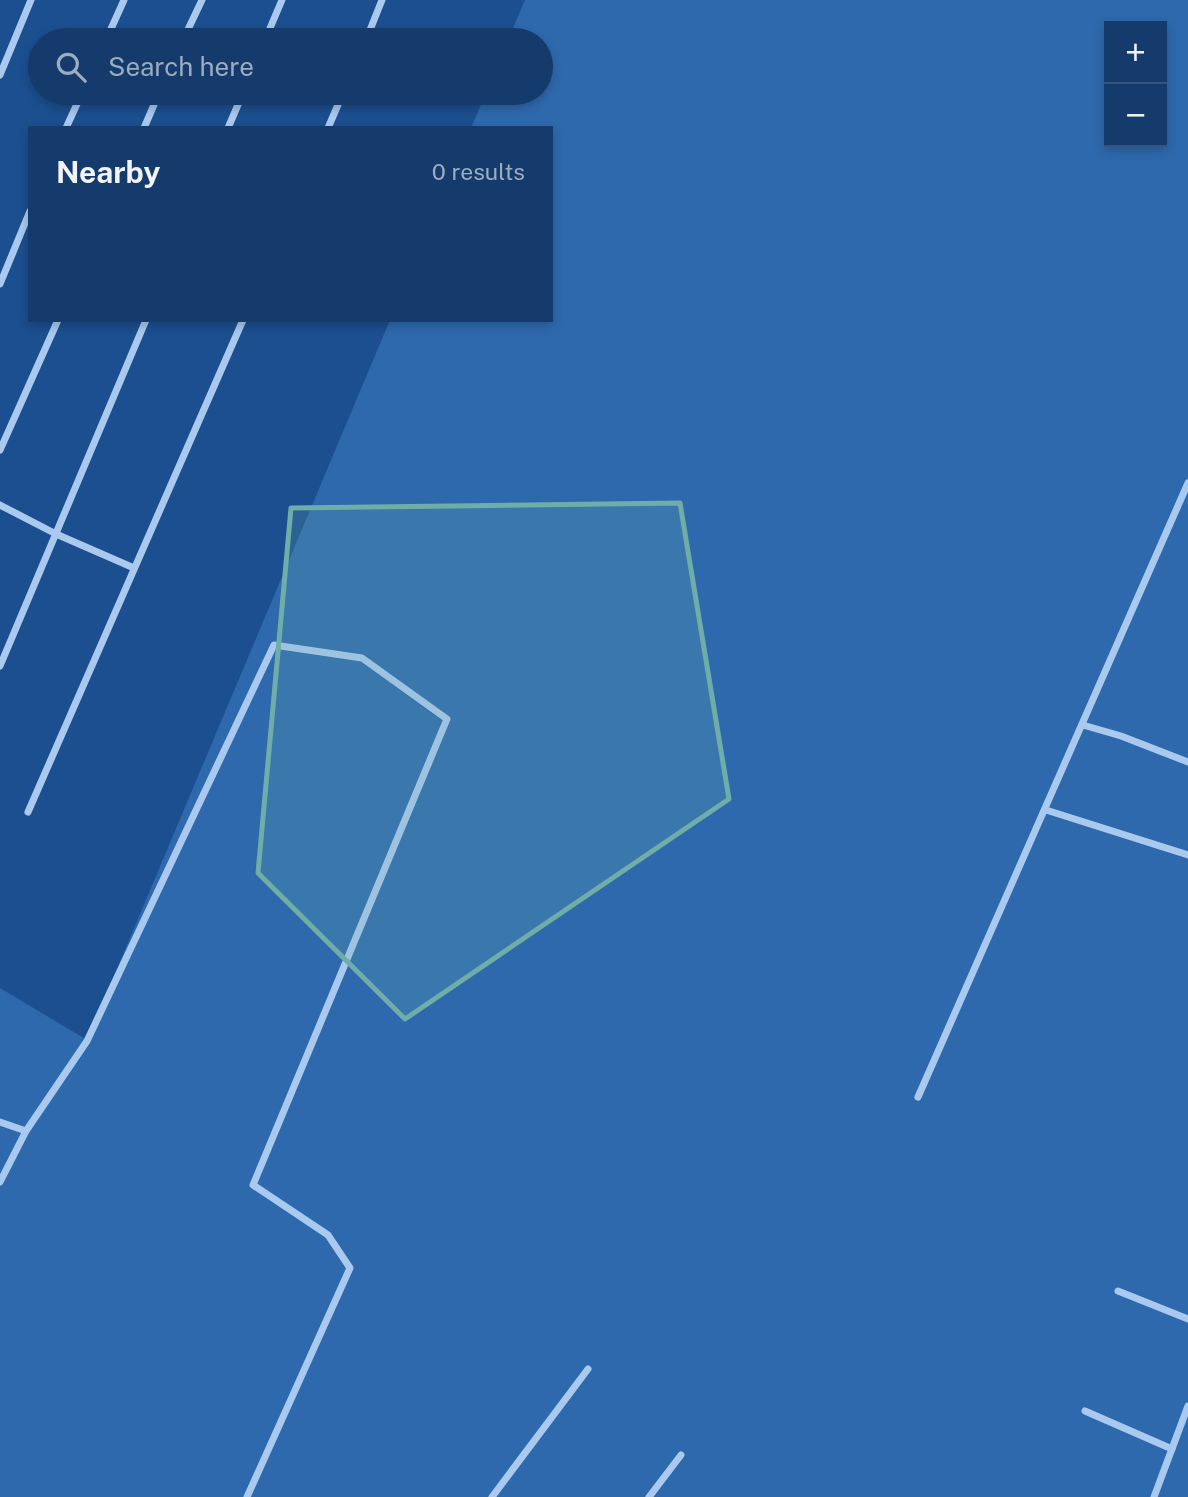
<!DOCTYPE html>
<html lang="en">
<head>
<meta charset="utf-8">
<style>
	body { margin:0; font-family:"Public Sans",sans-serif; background:#1d4271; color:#f1f3f6 }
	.controls { position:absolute; right:21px; top:21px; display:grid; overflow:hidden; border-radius:0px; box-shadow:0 4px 10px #0003 }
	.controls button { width:63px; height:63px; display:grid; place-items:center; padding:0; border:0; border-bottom:2px solid #33557e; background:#143b6b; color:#f1f3f6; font:35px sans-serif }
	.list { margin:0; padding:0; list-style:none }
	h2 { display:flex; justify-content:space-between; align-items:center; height:91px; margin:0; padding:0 28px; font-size:30px }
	h2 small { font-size:23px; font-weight:400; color:#9dadc1 }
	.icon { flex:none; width:38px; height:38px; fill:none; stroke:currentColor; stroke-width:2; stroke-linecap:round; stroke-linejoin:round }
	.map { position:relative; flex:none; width:1188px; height:1497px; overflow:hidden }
	.search { position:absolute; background:#143b6b; box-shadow:0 4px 10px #0003; left:28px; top:28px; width:525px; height:77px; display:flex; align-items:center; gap:18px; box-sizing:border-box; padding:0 24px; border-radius:38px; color:#9dadc1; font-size:26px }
	.panel { position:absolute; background:#143b6b; box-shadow:0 4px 10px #0003; left:28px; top:126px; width:525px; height:196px; border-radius:0px }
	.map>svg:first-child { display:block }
	.green { fill:#2e69ad; fill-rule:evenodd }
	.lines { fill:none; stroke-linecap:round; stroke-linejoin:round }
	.street { stroke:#a9c9ee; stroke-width:7 }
	.marked { fill:#6fada8; fill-opacity:0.2; stroke:#6fada8; stroke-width:5; stroke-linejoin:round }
</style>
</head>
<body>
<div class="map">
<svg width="1188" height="1497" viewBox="0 0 1188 1497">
	<rect width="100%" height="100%" fill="#1b4f8f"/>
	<path class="green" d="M 525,0 L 1188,0 L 1188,1497 L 0,1497 L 0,988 L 87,1040 L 390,320 L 551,320 L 551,128 L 471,128 L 486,93 L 541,93 L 541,40 L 508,40 ZM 1109,26 L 1162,26 L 1162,142 L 1109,142 Z"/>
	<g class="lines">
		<g class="street">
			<polyline points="106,40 124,0"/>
			<polyline points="183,40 202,0"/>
			<polyline points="265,40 282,0"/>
			<polyline points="366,40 382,0"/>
			<polyline points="0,75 31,0"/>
			<polyline points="66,128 82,93"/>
			<polyline points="144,128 159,93"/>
			<polyline points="228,128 243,93"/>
			<polyline points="328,128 343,93"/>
			<polyline points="0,284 30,211"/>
			<polyline points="0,450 58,320"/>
			<polyline points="0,505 56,534 134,568"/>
			<polyline points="0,666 146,320"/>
			<polyline points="1083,725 1121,736 1188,762"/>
			<polyline points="1046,810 1188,855"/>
			<polyline points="28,812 243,320"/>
			<polyline points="918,1097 1188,483"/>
			<polyline points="0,1122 26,1131 87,1041 274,645 362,658 447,719 253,1185 328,1235 350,1268 247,1497"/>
			<polyline points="0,1182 26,1131"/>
			<polyline points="1118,1291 1188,1319"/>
			<polyline points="1085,1411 1172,1449"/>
			<polyline points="492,1497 588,1369"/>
			<polyline points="649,1497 681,1455"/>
			<polyline points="1154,1497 1188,1406"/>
		</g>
	</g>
	<path class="marked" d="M 680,503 L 729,799 L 405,1019 L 258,873 L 291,508 Z"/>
</svg>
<div class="controls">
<button>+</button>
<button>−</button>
</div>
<div class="search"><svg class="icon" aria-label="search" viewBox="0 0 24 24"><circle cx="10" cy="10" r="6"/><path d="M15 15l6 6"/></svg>Search here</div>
<section class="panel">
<h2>Nearby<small>0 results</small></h2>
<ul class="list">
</ul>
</section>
</div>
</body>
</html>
